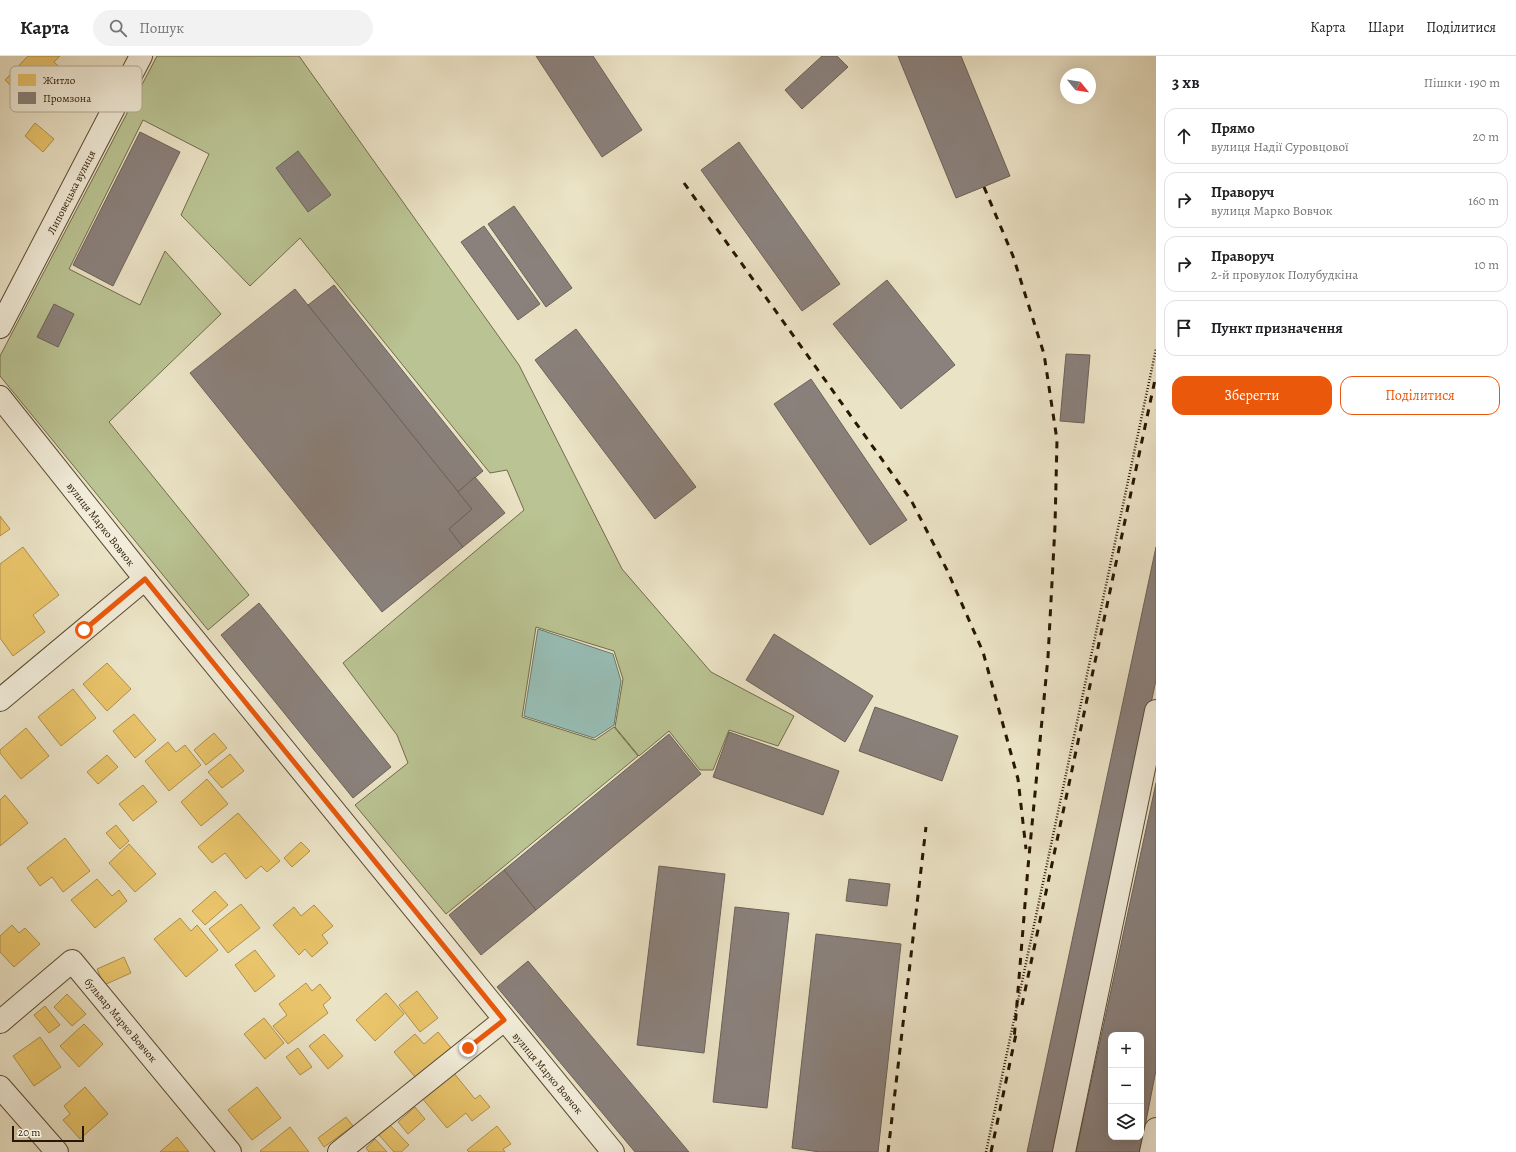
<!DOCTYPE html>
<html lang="uk">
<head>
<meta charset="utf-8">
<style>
	body { margin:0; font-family:Alegreya,serif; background:#f2f2f2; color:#202124 }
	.controls { position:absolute; right:12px; bottom:12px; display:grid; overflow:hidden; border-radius:8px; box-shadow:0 4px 16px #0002 }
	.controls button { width:36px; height:36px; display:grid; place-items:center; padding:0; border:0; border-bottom:1px solid #e0e0e0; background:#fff; color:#202124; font:20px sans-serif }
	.compass { position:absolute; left:1060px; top:12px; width:36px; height:36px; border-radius:50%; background:#fff; box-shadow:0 4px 16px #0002; rotate:120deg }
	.scale { position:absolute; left:12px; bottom:10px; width:72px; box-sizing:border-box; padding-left:4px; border:2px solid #281600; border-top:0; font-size:11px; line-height:14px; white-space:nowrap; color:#281600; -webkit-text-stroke:3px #f2edda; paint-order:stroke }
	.stop { position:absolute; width:12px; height:12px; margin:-9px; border:3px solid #ea580c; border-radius:50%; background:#fff }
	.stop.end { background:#ea580c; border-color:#fff; box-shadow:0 1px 4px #0008 }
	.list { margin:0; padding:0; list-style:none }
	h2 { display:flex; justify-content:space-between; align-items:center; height:52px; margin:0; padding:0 16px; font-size:17px }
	h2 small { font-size:13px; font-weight:400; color:#757577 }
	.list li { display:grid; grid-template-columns:26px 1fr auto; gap:12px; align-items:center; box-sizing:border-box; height:56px; margin:0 8px 8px; padding:0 8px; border:1px solid #e0e0e0; border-radius:12px }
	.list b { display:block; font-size:15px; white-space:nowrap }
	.list p { margin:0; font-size:13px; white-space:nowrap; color:#757577 }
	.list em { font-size:13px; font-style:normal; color:#757577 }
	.actions { display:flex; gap:8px; padding:12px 16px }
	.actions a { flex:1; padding:9px 0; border:1px solid #ea580c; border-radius:12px; text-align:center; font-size:14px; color:#ea580c }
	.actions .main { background:#ea580c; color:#fff }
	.icon { flex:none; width:22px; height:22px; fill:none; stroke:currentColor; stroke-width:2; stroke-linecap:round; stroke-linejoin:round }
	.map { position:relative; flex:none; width:1156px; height:1096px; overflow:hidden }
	header { display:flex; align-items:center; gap:24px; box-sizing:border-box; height:56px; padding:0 20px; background:#fff; border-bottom:1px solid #e0e0e0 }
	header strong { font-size:19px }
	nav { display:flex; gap:22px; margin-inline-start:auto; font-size:14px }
	.search { width:280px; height:36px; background:#f2f2f2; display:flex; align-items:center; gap:10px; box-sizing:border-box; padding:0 14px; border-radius:22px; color:#757577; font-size:15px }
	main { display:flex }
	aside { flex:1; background:#fff }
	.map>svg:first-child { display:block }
	.green { fill:#bac393; stroke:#716c4a }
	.water { fill:#98beb6; stroke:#6b7b6d }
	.homes { fill:#e9c46a; stroke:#af904a }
	.industry { fill:#8a817c; stroke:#6d6157; fill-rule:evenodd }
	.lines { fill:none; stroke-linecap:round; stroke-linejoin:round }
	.minor-casing { stroke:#594932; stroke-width:24 }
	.path { stroke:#281600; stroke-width:2.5; stroke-dasharray:1 2; stroke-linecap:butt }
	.minor { stroke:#f2edda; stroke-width:22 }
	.rail { stroke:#281600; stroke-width:3; stroke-dasharray:7 7; stroke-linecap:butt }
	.route { stroke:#ea580c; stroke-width:5 }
	.labels { text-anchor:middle; stroke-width:4; stroke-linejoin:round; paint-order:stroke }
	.street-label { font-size:11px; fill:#281600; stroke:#f2edda }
	.key { fill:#f2edda; stroke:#b5ac99; stroke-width:1 }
	.key-label { font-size:11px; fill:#281600 }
</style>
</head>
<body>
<header>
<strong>Карта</strong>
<div class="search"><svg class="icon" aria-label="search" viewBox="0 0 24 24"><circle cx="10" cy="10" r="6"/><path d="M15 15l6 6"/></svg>Пошук</div>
<nav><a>Карта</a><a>Шари</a><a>Поділитися</a></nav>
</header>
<main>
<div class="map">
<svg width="1156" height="1096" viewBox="0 0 1156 1096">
	<rect width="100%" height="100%" fill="#ebe3c6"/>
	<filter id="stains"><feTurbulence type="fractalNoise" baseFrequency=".005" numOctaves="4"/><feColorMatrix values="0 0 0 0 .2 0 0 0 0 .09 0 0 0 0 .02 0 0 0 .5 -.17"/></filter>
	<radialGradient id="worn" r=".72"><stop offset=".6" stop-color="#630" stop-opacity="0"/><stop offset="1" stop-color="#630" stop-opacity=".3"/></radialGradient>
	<polygon class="green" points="157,0 299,0 519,309 622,513 711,616 794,660 778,690 729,674 713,714 700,714 669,675 639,700 615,671 623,623 614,595 536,571 522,661 595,684 614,671 638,700 446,858 355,749 408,707 397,679 343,607 524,454 507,414 490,417 300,182 250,230 181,159 209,98 143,64 69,213 140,249 165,195 221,258 109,366 249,539 208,574 0,320 0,300"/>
	<polygon class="water" points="538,573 613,598 621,625 614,669 594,682 524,660"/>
	<g class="homes">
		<polygon points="28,0 60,0 54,6 69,20 46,44 32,31 22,41 5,24"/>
		<polygon points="35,67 54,83 43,96 25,80"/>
		<polygon points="0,460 10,473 0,480"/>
		<polygon points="23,491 59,539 33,559 45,576 13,600 0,582 0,508"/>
		<polygon points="107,607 131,633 107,655 83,628"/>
		<polygon points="73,633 96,662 61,690 38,661"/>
		<polygon points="134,658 156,684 135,702 113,675"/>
		<polygon points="26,672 49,700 21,723 0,697 0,694"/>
		<polygon points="214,677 227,692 206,709 194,694"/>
		<polygon points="168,686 176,696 185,689 201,709 169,735 145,705"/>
		<polygon points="230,698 244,715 222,732 208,716"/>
		<polygon points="107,699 118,711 98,728 87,716"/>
		<polygon points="207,723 228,748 201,770 181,746"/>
		<polygon points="143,729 157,746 133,765 119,748"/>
		<polygon points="5,739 28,767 0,790 0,744"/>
		<polygon points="238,757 280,805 267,816 261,810 246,823 225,797 212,807 198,791"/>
		<polygon points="116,769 129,785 120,793 106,777"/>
		<polygon points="65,782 90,815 63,836 52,821 40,830 27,812"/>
		<polygon points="301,786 310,795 292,811 284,802"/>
		<polygon points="129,788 156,818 135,836 109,807"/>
		<polygon points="97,823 112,840 119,834 127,845 95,872 71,844"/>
		<polygon points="215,835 228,849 205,869 192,855"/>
		<polygon points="241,848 260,872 228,897 209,873"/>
		<polygon points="314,849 333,870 322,879 328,887 312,901 305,893 299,899 273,869 294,851 301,860"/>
		<polygon points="180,862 191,875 197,869 218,894 186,921 154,883"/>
		<polygon points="12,869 19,877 25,872 40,888 14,911 0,896 0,880"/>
		<polygon points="255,894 275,920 255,936 235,909"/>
		<polygon points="124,901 131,917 104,929 97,913"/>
		<polygon points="306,927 312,935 320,928 331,942 323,949 328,957 288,988 273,970 287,959 279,948"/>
		<polygon points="417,935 438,962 420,976 399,949"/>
		<polygon points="386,937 404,958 375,985 356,964"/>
		<polygon points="67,938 86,958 72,970 54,951"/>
		<polygon points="45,950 60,969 49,977 34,959"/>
		<polygon points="264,962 284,987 265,1003 244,978"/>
		<polygon points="84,968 103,988 79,1011 60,990"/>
		<polygon points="438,976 451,992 416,1022 394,996 415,978 424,988"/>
		<polygon points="324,978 343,1000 328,1013 309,990"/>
		<polygon points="40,981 61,1011 34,1030 13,1000"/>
		<polygon points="298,992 312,1011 300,1019 286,1001"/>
		<polygon points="453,1016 475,1043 480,1039 490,1051 472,1065 466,1057 447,1072 422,1042"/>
		<polygon points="85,1031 108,1058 80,1083 63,1064 70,1058 64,1050"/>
		<polygon points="257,1031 281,1062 252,1084 228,1054"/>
		<polygon points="415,1051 425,1063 408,1078 398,1066"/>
		<polygon points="346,1061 353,1070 324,1091 318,1082"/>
		<polygon points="390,1069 409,1089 401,1096 394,1096 379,1079"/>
		<polygon points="497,1070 511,1088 503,1093 505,1096 469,1096 467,1094"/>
		<polygon points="290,1071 309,1096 261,1096 260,1095"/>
		<polygon points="177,1081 189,1096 160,1096"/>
		<polygon points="375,1083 387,1096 369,1096 366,1092"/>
	</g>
	<g class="industry">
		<polygon points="536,0 593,0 642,74 602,101"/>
		<polygon points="822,0 837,0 848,11 802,53 785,34"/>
		<polygon points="898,0 961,0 1010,120 956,142"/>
		<polygon points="140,76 180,96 113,230 73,209"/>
		<polygon points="739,86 840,228 802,255 701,114"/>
		<polygon points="298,95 331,139 308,156 276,112"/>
		<polygon points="514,150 572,232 546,251 488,168"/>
		<polygon points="484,170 540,248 518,264 461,186"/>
		<polygon points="887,224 955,309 901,353 833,268"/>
		<polygon points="334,229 483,415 458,436 308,249"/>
		<polygon points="295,233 472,453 449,473 463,491 382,556 190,317"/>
		<polygon points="54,248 74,258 58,291 37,281"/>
		<polygon points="576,273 696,431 655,463 535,304"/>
		<polygon points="1066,298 1090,299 1084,367 1060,365"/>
		<polygon points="811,323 907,464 870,489 774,348"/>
		<polygon points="475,421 505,457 463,491 449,473 472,453 458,436"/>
		<polygon points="1156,491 1156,624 1056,1096 1027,1096"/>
		<polygon points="259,547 391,711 353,742 221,579"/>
		<polygon points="774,578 873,640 845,686 746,624"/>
		<polygon points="875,651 958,680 942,725 859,695"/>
		<polygon points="729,676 839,715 823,759 713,721"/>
		<polygon points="669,678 701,718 536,854 504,814"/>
		<path d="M 1156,727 L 1156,1014 L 1140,1096 L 1076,1096 ZM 1111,979 L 1141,979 L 1141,1081 L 1111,1081 Z"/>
		<polygon points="659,810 725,818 704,997 637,989"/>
		<polygon points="504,814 536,854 481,899 449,859"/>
		<polygon points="849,823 890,828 887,850 846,845"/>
		<polygon points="735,851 789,857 767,1052 713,1046"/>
		<polygon points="816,878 901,888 878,1096 820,1096 792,1092"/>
		<polygon points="528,905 689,1096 635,1096 497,931"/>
	</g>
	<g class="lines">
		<defs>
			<g id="minor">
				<polyline points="0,271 141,0"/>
				<polyline points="0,341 145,523 613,1096"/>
				<polyline points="0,644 145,523"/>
				<polyline points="0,966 72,905 230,1096"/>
				<polyline points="0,1031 57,1096"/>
				<polyline points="339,1096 504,964"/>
				<polyline points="1064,1096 1156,655"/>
				<polyline points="1151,1096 1156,1073"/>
			</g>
		</defs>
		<use href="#minor" class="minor-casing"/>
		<polyline class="path" points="986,1096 1156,293"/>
		<use href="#minor" class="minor"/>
		<g class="rail">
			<polyline points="684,127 911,444 947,514 983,596 1018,723 1026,793"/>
			<polyline points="984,131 1013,200 1044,298 1057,384 1055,470 1048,601 1028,811 1014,984"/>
			<polyline points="1022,949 1156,319"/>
			<polyline points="888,1096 926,771"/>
			<polyline points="991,1096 1016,978"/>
		</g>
	</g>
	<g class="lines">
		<polyline class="route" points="84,574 145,523 504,964 468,992"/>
	</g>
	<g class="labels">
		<g class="street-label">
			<text transform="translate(71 136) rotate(-63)" y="4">Липовецька вулиця</text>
			<text transform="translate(101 468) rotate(52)" y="4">вулиця Марко Вовчок</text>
			<text transform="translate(121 964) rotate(50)" y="4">бульвар Марко Вовчок</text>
			<text transform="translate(548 1017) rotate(50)" y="4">вулиця Марко Вовчок</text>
		</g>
	</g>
	<rect x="10" y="10" width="132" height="46" rx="6" class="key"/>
	<rect x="18" y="18" width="18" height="12" fill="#e9c46a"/>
	<rect x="18" y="36" width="18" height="12" fill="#8a817c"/>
	<g class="key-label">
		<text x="43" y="28">Житло</text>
		<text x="43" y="46">Промзона</text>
	</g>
	<rect width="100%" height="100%" filter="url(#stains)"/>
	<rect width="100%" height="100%" fill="url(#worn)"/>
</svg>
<div class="controls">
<button>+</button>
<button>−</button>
<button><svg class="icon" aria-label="layers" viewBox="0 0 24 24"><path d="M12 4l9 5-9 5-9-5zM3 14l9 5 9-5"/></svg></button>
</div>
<svg class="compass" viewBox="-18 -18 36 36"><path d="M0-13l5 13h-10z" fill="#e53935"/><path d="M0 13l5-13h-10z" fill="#757577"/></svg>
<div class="scale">20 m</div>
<div class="stop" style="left:84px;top:574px"></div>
<div class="stop end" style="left:468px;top:992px"></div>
</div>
<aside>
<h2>3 хв<small>Пішки · 190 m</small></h2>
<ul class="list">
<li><svg class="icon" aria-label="ahead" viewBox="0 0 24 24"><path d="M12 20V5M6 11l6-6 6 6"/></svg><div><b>Прямо</b><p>вулиця Надії Суровцової</p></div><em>20 m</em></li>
<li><svg class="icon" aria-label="right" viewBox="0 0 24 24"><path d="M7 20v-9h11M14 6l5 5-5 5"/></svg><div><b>Праворуч</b><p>вулиця Марко Вовчок</p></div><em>160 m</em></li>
<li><svg class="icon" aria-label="right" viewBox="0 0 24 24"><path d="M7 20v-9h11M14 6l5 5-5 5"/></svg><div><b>Праворуч</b><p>2-й провулок Полубудкіна</p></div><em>10 m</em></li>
<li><svg class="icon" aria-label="arrive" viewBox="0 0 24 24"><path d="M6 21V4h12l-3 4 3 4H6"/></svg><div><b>Пункт призначення</b></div></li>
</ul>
<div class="actions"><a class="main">Зберегти</a><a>Поділитися</a></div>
</aside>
</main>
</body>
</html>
